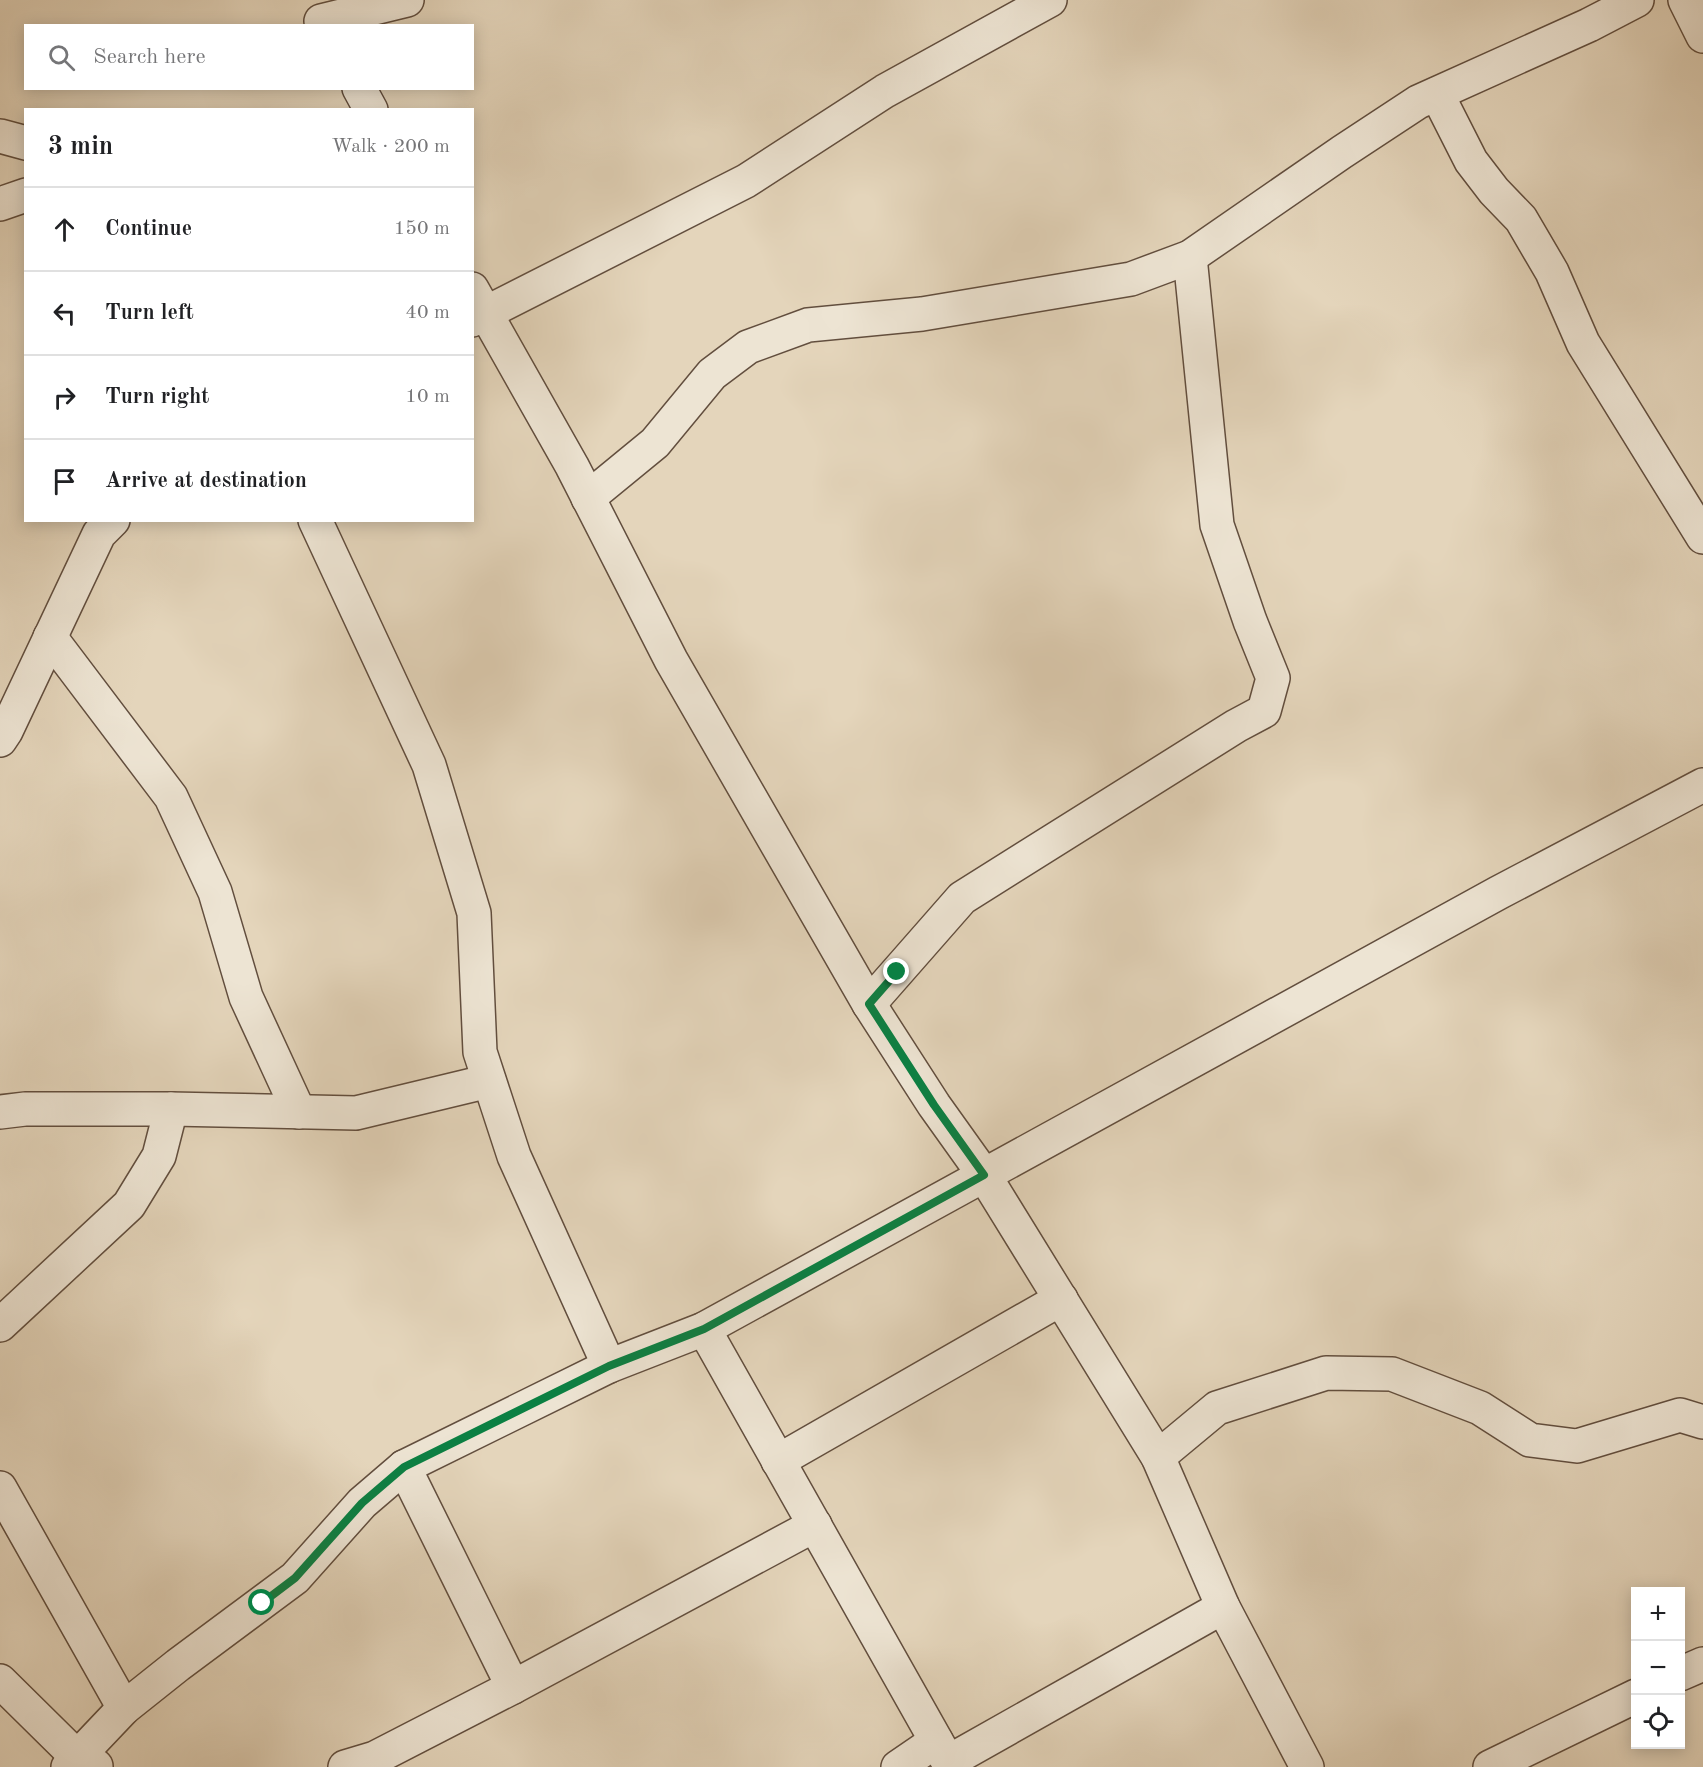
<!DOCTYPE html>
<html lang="en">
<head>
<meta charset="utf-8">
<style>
	body { margin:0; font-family:"Old Standard TT",serif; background:#f6f6f6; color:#202124 }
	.controls { position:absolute; right:18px; bottom:18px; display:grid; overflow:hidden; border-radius:0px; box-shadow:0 3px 15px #0003 }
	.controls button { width:54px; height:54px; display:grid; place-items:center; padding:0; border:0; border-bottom:2px solid #e0e0e0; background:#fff; color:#202124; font:30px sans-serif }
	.stop { position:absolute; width:18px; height:18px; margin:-14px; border:4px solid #0b8043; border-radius:50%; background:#fff }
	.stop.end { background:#0b8043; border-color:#fff; box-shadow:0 2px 6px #0008 }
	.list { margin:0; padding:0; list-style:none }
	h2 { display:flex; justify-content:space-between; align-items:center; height:78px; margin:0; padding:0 24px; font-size:26px }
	h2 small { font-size:20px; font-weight:400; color:#757577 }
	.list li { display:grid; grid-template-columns:39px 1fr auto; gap:18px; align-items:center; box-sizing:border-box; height:84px; padding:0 24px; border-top:2px solid #e0e0e0 }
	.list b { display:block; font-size:22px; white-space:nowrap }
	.list em { font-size:20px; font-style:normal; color:#757577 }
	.icon { flex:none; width:33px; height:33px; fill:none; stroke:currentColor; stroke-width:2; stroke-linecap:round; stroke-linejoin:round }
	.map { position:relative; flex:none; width:1703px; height:1767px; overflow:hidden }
	.search { position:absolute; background:#fff; box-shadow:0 3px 15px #0003; left:24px; top:24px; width:450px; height:66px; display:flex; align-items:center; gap:15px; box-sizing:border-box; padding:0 21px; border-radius:0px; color:#757577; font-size:22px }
	.panel { position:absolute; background:#fff; box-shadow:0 3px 15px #0003; left:24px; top:108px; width:450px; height:414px; border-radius:0px }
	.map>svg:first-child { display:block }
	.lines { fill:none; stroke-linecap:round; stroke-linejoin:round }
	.street-casing { stroke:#624e3e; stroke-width:36 }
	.street { stroke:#ede4d3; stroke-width:33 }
	.route { stroke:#0b8043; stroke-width:8 }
</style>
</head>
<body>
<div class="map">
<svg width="1703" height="1767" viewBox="0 0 1703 1767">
	<rect width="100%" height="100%" fill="#e4d5bb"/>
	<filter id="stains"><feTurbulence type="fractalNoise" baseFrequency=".00333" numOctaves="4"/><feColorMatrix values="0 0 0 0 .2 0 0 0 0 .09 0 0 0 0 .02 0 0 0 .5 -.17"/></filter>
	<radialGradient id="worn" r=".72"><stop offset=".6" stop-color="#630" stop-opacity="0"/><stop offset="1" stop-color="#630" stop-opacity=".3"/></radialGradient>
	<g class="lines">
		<defs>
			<g id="street">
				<polyline points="1685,0 1703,36"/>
				<polyline points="321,21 407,0"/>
				<polyline points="359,88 371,110"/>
				<polyline points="1437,94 1471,161 1494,191 1521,219 1552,272 1583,343 1703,537"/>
				<polyline points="0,136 26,143"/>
				<polyline points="0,204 26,195"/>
				<polyline points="472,289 572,466 671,660 869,1004 934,1105 984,1175 1158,1457 1223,1607 1307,1767"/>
				<polyline points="472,320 746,181 885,91 1050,0"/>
				<polyline points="588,498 655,443 712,374 748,347 808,325 922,314 1131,279 1190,257 1342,152 1418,102 1589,25 1637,0"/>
				<polyline points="315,520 429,765 474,913 480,1052 514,1156 609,1366"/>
				<polyline points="50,637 171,797 215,892 246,997 299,1112"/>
				<polyline points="0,740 6,731 99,534 113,520"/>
				<polyline points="869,1004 962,898 1236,726 1264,711 1273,678 1250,621 1217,525 1190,257"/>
				<polyline points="0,1112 25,1109 171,1109 356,1113 489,1081"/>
				<polyline points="0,1325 129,1205 159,1156 171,1109"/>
				<polyline points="704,1329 951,1767"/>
				<polyline points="1158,1457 1217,1408 1326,1373 1392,1374 1480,1408 1530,1440 1577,1446 1680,1415 1703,1422"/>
				<polyline points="778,1461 1061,1299"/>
				<polyline points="404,1467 513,1687"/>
				<polyline points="0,1488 124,1708"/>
				<polyline points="1680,1674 1703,1664"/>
				<polyline points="0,1681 77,1757 96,1766"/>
				<polyline points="948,1762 1223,1607"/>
				<polyline points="68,1767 124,1708 178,1665 295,1578 362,1503 404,1467 609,1366 704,1329 1498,893 1703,785"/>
				<polyline points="345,1767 375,1758 513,1687 815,1525"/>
				<polyline points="898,1767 936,1741"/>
				<polyline points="1490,1767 1636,1696"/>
			</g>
		</defs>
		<use href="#street" class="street-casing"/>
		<use href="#street" class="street"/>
	</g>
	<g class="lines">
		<polyline class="route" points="262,1603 295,1578 362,1503 404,1467 609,1366 704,1329 984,1175 934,1105 869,1004 897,972"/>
	</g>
	<rect width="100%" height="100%" filter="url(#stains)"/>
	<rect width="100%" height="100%" fill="url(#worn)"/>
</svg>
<div class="controls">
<button>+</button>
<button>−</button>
<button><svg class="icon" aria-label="locate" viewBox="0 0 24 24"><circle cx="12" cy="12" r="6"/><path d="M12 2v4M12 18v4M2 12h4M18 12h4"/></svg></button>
</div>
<div class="stop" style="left:262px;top:1603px"></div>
<div class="stop end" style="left:897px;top:972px"></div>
<div class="search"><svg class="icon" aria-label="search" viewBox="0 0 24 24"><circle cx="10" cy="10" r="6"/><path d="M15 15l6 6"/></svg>Search here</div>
<section class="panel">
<h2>3 min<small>Walk · 200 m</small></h2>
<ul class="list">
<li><svg class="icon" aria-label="ahead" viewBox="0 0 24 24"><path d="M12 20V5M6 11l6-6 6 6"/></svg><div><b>Continue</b></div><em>150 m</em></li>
<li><svg class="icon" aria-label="left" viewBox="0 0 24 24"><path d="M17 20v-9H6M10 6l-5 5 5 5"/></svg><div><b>Turn left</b></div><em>40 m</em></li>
<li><svg class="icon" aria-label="right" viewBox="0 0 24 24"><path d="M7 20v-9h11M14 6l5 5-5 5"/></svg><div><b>Turn right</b></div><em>10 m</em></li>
<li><svg class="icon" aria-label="arrive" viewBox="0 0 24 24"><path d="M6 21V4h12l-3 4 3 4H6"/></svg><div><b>Arrive at destination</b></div></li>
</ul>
</section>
</div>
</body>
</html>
